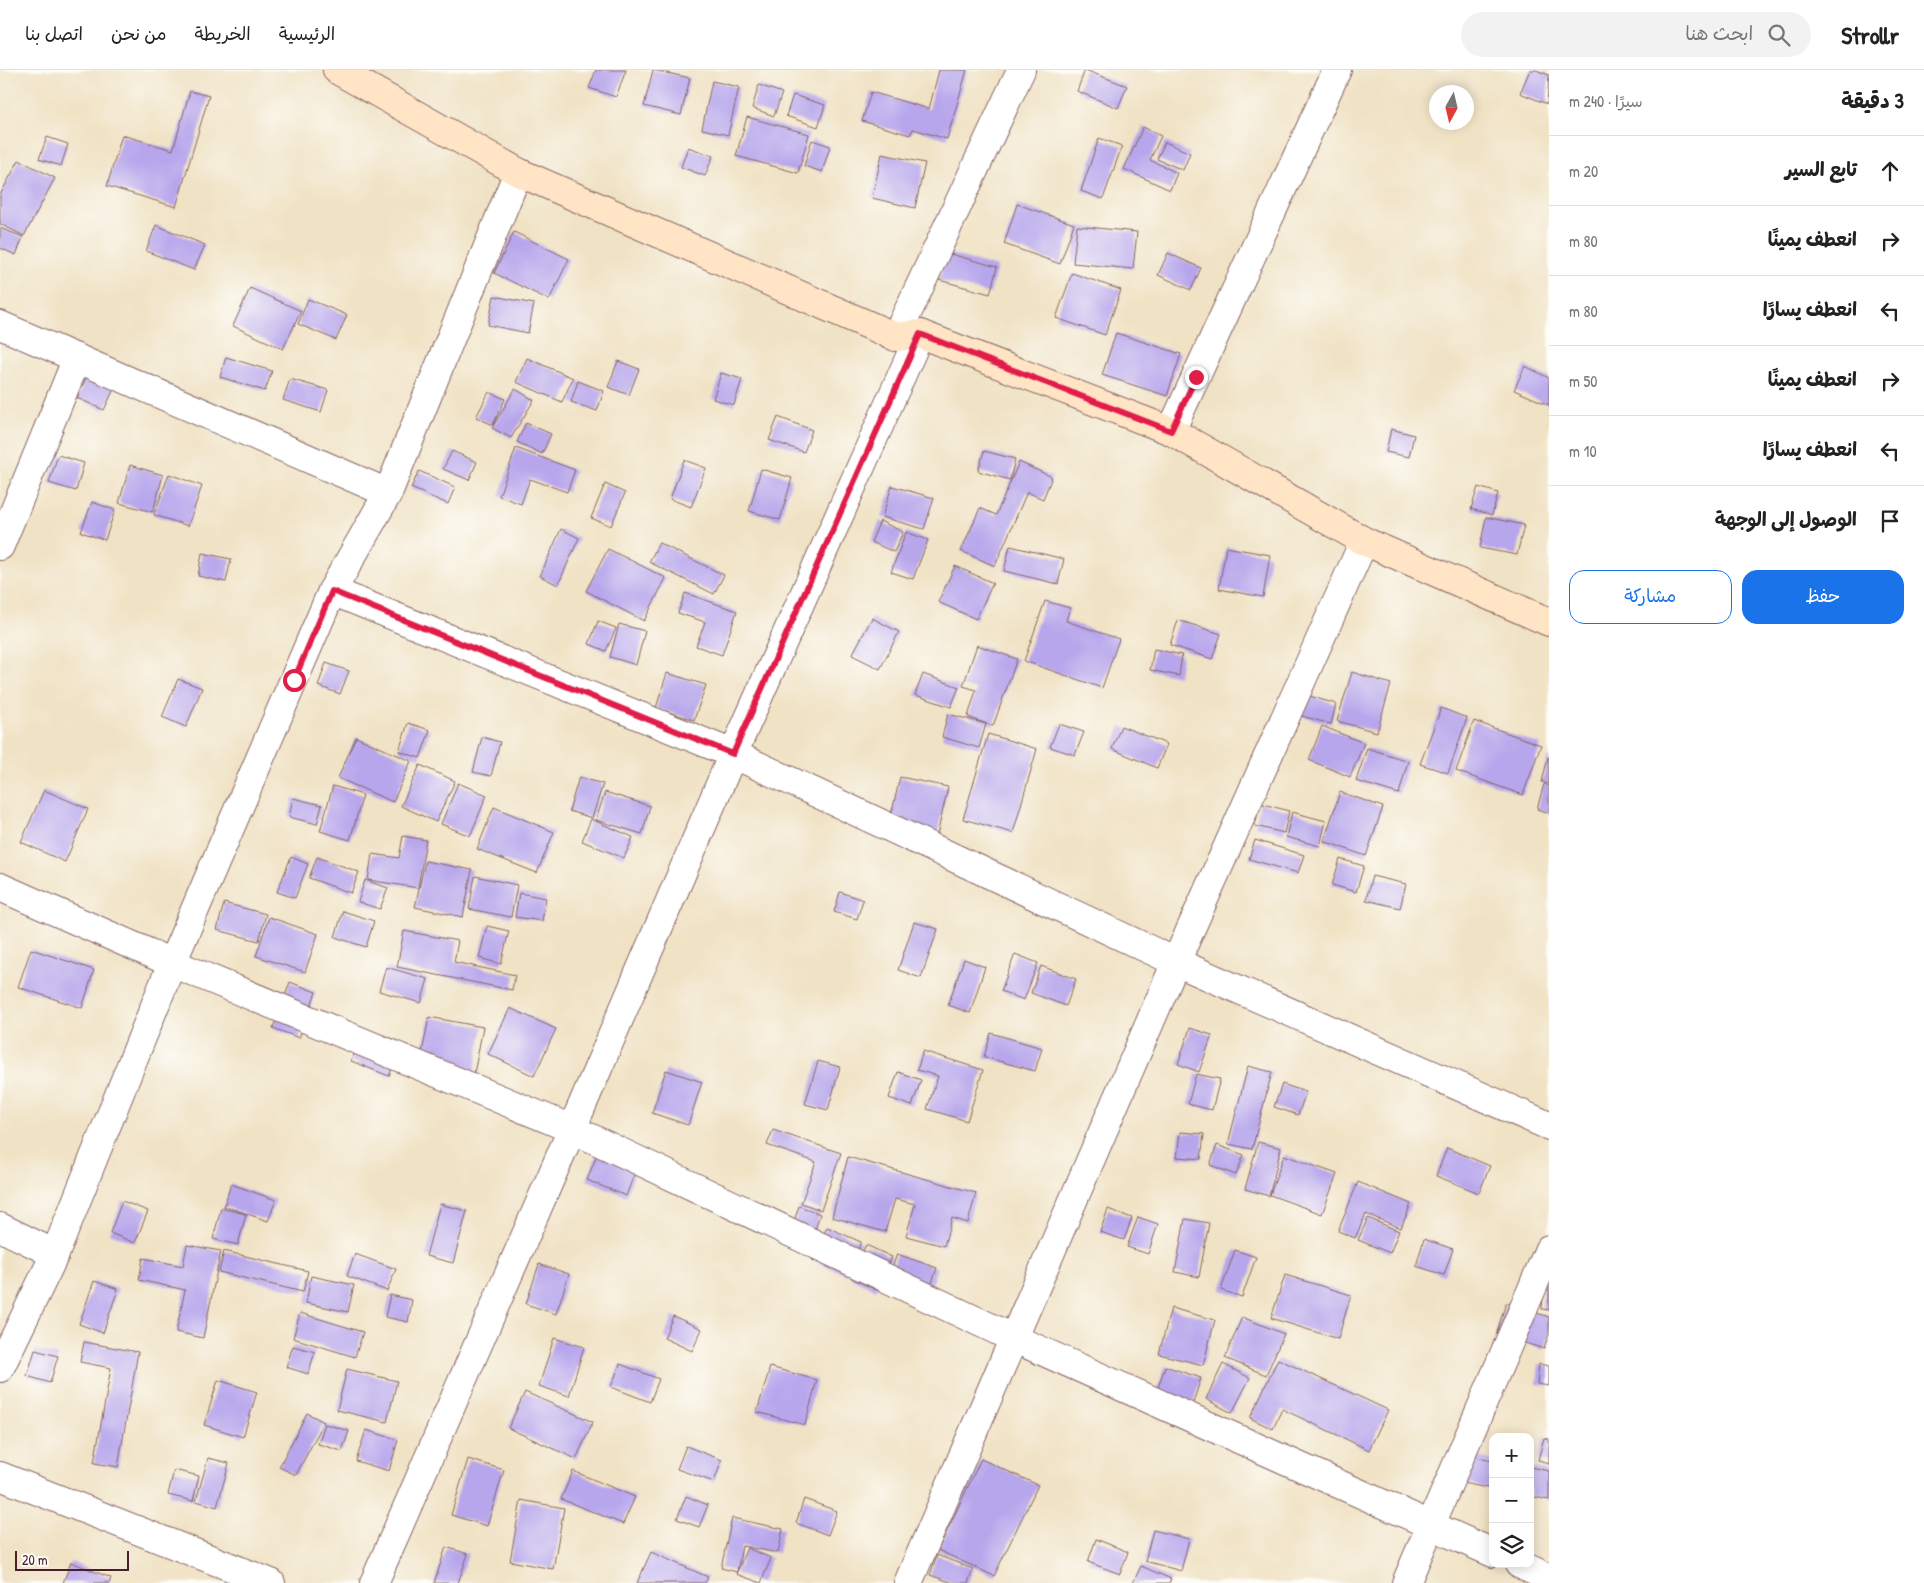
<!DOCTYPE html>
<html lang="ar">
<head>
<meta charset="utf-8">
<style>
	body { margin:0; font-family:"Patrick Hand","Playpen Sans Arabic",sans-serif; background:#f2f2f2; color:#222; direction:rtl }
	.controls { position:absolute; right:15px; bottom:15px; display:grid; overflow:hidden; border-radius:10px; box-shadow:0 2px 12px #0003 }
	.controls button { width:45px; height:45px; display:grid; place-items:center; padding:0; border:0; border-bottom:1px solid #e0e0e0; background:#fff; color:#222; font:25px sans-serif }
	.compass { position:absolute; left:1429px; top:15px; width:45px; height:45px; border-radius:50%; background:#fff; box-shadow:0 2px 12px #0003; rotate:188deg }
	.scale { position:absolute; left:15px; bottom:12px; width:114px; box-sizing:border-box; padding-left:5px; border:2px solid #4a1f2b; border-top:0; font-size:14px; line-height:18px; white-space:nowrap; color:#4a1f2b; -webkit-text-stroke:4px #fdfcf7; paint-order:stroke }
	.stop { position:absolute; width:15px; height:15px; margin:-11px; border:4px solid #e11d48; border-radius:50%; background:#fff }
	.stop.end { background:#e11d48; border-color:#fff; box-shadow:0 1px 5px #0008 }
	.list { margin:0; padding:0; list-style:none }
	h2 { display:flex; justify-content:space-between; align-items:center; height:65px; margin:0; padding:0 20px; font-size:21px }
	h2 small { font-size:16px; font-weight:400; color:#767676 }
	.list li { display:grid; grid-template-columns:32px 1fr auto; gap:15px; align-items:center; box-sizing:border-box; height:70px; padding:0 20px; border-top:1px solid #e0e0e0 }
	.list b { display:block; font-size:19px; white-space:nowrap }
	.list em { font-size:16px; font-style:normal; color:#767676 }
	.actions { display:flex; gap:10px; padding:15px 20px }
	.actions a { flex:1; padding:11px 0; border:1px solid #1a73e8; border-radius:15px; text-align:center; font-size:18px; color:#1a73e8 }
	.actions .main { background:#1a73e8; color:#fff }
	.icon { flex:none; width:28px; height:28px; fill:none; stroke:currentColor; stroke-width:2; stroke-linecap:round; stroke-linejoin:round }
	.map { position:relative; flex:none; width:1549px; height:1513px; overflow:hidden; direction:ltr }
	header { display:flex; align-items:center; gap:30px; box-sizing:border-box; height:70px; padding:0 25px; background:#fff; border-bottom:1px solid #e0e0e0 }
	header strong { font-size:24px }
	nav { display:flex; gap:28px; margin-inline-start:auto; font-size:18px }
	.search { width:350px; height:45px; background:#f2f2f2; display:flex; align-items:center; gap:12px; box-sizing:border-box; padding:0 18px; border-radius:28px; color:#767676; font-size:19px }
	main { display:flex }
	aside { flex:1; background:#fff }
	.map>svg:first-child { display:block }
	.building { fill:#b7a6ec }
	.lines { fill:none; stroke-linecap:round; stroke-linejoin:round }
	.street-casing { stroke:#846361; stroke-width:30 }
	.secondary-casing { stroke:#846361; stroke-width:30 }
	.street { stroke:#fff; stroke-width:28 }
	.secondary { stroke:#ffe4c6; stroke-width:28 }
	.route { stroke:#e11d48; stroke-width:6 }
</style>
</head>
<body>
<header>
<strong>Strollr</strong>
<div class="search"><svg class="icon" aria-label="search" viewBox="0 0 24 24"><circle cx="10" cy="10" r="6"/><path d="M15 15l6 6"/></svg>ابحث هنا</div>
<nav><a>الرئيسية</a><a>الخريطة</a><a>من نحن</a><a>اتصل بنا</a></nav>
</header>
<main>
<aside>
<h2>3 دقيقة<small>سيرًا · 240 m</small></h2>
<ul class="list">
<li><svg class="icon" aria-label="ahead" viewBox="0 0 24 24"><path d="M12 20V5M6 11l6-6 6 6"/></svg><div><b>تابع السير</b></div><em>20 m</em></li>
<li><svg class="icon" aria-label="right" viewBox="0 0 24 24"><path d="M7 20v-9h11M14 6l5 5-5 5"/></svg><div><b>انعطف يمينًا</b></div><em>80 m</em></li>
<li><svg class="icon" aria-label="left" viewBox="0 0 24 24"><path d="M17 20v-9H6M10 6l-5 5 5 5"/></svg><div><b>انعطف يسارًا</b></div><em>80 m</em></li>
<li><svg class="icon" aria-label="right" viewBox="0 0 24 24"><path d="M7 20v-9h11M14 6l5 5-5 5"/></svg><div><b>انعطف يمينًا</b></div><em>50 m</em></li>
<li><svg class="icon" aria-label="left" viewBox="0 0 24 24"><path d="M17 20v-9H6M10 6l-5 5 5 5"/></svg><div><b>انعطف يسارًا</b></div><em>10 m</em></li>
<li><svg class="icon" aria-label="arrive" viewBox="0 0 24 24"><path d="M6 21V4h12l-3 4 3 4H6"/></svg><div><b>الوصول إلى الوجهة</b></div></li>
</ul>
<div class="actions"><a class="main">حفظ</a><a>مشاركة</a></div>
</aside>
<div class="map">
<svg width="1549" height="1513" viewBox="0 0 1549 1513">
	<rect width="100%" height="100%" fill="#fdfcf7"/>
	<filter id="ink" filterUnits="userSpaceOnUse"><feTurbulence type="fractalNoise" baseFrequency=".02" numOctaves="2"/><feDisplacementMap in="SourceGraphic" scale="10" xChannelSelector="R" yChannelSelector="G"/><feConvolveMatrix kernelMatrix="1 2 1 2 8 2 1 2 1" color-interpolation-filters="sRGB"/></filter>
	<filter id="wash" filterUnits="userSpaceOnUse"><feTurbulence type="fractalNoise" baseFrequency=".0096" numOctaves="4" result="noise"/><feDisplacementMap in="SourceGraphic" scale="20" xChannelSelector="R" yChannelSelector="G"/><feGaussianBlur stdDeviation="1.12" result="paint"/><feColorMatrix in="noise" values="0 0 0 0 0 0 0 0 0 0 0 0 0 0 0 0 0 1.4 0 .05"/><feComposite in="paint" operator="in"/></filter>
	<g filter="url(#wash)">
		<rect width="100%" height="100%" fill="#f0e2c4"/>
		<g id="blocks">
			<g class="building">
				<polygon points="596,0 626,0 616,27 589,18"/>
				<polygon points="653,0 690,8 681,45 644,36"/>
				<polygon points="939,0 967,0 947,69 913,59 910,65 862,51 871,22 929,39"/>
				<polygon points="1085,0 1127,16 1118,38 1077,21"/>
				<polygon points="1530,0 1536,0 1549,5 1547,34 1520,23"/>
				<polygon points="712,11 739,17 728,65 702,59"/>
				<polygon points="759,15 782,23 774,46 752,38"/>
				<polygon points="190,21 209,26 176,137 107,116 122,65 173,80"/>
				<polygon points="793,25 825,35 818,57 786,46"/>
				<polygon points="747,47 809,64 798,103 736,86"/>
				<polygon points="1143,57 1161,66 1150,90 1177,103 1170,120 1124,99"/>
				<polygon points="47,67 68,74 61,96 39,89"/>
				<polygon points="1099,68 1122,76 1103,129 1081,121"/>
				<polygon points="812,70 830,76 822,102 804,96"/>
				<polygon points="1165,72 1190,83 1183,100 1157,89"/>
				<polygon points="688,77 713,86 705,106 681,97"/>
				<polygon points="882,84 925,93 915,138 872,128"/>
				<polygon points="19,90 55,108 24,166 0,154 0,125"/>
				<polygon points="1017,134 1074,154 1060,194 1004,174"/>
				<polygon points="156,155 205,175 194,200 146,181"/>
				<polygon points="1077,156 1137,162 1133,199 1073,193"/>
				<polygon points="0,158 23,167 16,185 0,178"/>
				<polygon points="514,162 569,189 549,230 494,203"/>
				<polygon points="947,183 997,197 990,224 939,210"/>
				<polygon points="1168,183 1201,198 1191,220 1158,205"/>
				<polygon points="1072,203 1121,220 1105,265 1056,248"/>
				<polygon points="250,218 301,241 283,279 233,256"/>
				<polygon points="494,226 534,234 528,263 488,255"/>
				<polygon points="308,229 347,245 336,270 298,254"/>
				<polygon points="1116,263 1181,284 1167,326 1102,305"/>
				<polygon points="226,287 272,301 265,321 220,307"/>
				<polygon points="527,288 573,308 562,332 516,312"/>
				<polygon points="618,291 639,299 629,325 608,317"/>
				<polygon points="1525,296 1549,308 1549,335 1514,320"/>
				<polygon points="721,303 742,309 734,335 713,329"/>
				<polygon points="87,306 114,319 104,340 77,328"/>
				<polygon points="290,309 328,320 321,342 283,330"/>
				<polygon points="578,311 604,321 597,341 571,332"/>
				<polygon points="515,319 534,330 511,368 492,358"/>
				<polygon points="489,322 505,329 493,355 476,347"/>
				<polygon points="778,347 812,360 804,382 769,370"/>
				<polygon points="526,353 551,364 542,384 517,372"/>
				<polygon points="1391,359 1414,365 1409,387 1386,382"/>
				<polygon points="516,378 575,400 567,422 530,409 521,434 499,426"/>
				<polygon points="452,381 477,392 469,410 443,399"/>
				<polygon points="984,381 1015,389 1010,410 978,401"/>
				<polygon points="58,385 84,393 76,421 49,413"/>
				<polygon points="684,390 706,398 691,437 670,429"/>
				<polygon points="1019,392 1052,407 1043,429 1027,422 995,496 961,481 980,438 996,445"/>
				<polygon points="130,395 163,405 153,442 119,433"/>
				<polygon points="761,399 792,408 780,450 749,441"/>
				<polygon points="419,401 455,417 448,434 411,418"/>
				<polygon points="169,404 202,416 188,456 154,445"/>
				<polygon points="605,414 625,423 611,456 591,448"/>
				<polygon points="892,416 934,428 924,459 882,447"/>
				<polygon points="1478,417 1498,423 1492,445 1471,439"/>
				<polygon points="92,432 115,440 105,470 81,462"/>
				<polygon points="1486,447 1524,455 1517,485 1480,478"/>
				<polygon points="880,451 903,462 894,482 871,472"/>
				<polygon points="561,459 579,468 558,515 540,506"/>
				<polygon points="906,462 928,470 913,509 891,502"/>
				<polygon points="659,473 724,505 714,524 649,492"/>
				<polygon points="1010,476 1064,489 1058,514 1004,501"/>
				<polygon points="1226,477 1270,485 1263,527 1219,519"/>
				<polygon points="608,479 666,508 644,551 586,521"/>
				<polygon points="202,483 231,489 226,512 198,506"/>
				<polygon points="955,496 993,513 976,549 938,532"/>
				<polygon points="685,523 737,541 722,585 696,576 705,552 678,543"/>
				<polygon points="1045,531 1070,538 1066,551 1119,569 1102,618 1024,591"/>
				<polygon points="872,548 899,562 880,599 852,585"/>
				<polygon points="1178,550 1221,564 1212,589 1170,575"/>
				<polygon points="598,551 616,558 606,581 589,574"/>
				<polygon points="619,554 645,561 636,595 610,587"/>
				<polygon points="977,575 1017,589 993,656 968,647 976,620 963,616"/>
				<polygon points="1154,579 1182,585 1179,606 1150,600"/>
				<polygon points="326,593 349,601 340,624 318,616"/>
				<polygon points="1352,602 1391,614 1377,662 1337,651"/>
				<polygon points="667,603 706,615 694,650 656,638"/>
				<polygon points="923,604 959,617 951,637 915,625"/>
				<polygon points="178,609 202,618 186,657 162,647"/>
				<polygon points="1303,624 1336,634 1331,654 1298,645"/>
				<polygon points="1441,638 1467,648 1448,703 1420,694"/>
				<polygon points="948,644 986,654 979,678 942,667"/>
				<polygon points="1474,651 1541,675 1523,725 1456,701"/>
				<polygon points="408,653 430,660 420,688 399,681"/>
				<polygon points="1059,654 1084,662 1075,685 1050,677"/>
				<polygon points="1121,656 1167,674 1157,698 1112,679"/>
				<polygon points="1322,656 1364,673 1350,707 1309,690"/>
				<polygon points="988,664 1037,679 1013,763 963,749"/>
				<polygon points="356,667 411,691 393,732 338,708"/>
				<polygon points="482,667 500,672 491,706 473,702"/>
				<polygon points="1367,678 1408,691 1399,724 1356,711"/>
				<polygon points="1548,687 1549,687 1549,714 1542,712"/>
				<polygon points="420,695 455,711 436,752 401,736"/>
				<polygon points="579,707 603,714 592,748 569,741"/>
				<polygon points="900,707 948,717 936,770 888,759"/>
				<polygon points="458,713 487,725 470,766 441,754"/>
				<polygon points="1544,714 1549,716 1549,743 1537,739"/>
				<polygon points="333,716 363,725 350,770 320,761"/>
				<polygon points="44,720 88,739 65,792 21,772"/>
				<polygon points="605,722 650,736 642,764 596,750"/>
				<polygon points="1340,722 1383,737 1366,786 1324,771"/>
				<polygon points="293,728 322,735 317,754 289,747"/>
				<polygon points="1260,733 1289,741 1284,763 1255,756"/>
				<polygon points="494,737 554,762 537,803 477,779"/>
				<polygon points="1292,742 1326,751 1320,776 1286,767"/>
				<polygon points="591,749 633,767 624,788 582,771"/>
				<polygon points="403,766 426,770 418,818 368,810 372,784 399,788"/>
				<polygon points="1255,770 1304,785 1298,803 1249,789"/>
				<polygon points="291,787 308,794 295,828 277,822"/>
				<polygon points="317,787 359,802 351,823 309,808"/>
				<polygon points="1340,789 1364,796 1356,822 1332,815"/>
				<polygon points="425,791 472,800 463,847 415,837"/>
				<polygon points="475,806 517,815 511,847 469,839"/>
				<polygon points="1372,806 1406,814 1400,838 1366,830"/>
				<polygon points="365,810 388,818 380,839 358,832"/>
				<polygon points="840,822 863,830 857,849 834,842"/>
				<polygon points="519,823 546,828 542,851 515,847"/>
				<polygon points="224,833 266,844 259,871 217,860"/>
				<polygon points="343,841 374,851 366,877 335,867"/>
				<polygon points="269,847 318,864 305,902 256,886"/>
				<polygon points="914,852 938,859 921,908 898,900"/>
				<polygon points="487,856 509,861 501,894 479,888"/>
				<polygon points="404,861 458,871 454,892 515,905 512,920 397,897"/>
				<polygon points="31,879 94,900 82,938 18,917"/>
				<polygon points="1015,884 1038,893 1024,930 1001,921"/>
				<polygon points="964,889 985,897 970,943 948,935"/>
				<polygon points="1041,896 1076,909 1066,936 1031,923"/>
				<polygon points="386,897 428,909 421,933 379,921"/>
				<polygon points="290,912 316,922 299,968 273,958"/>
				<polygon points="510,938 556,959 534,1006 488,984"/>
				<polygon points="429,947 483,957 473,1009 419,999"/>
				<polygon points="1190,958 1212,965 1199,1002 1178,994"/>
				<polygon points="991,963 1042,978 1035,1001 984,987"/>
				<polygon points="360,971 397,986 389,1006 351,991"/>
				<polygon points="923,981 983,1000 967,1051 927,1039 938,1006 917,1000"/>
				<polygon points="818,991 840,997 828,1040 805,1034"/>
				<polygon points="1248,996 1272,1002 1252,1079 1228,1074"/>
				<polygon points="666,1000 702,1012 688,1055 652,1043"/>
				<polygon points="898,1002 921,1010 912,1036 889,1028"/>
				<polygon points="1196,1004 1220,1009 1212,1040 1188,1034"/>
				<polygon points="1282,1014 1306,1022 1298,1045 1274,1037"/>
				<polygon points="773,1060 841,1083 821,1140 801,1133 816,1092 767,1075"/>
				<polygon points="1180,1062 1204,1064 1201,1089 1177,1087"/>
				<polygon points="603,1069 642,1084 626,1126 587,1110"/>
				<polygon points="1258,1072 1281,1078 1269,1126 1245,1119"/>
				<polygon points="1217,1075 1244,1085 1236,1105 1210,1095"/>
				<polygon points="1447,1078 1490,1096 1479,1123 1436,1106"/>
				<polygon points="1284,1085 1337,1104 1322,1144 1270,1125"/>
				<polygon points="848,1087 976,1123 968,1153 952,1148 944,1176 906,1166 915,1134 895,1129 885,1162 832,1147"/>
				<polygon points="1358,1112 1411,1134 1401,1158 1366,1144 1355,1168 1338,1161"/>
				<polygon points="231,1114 276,1130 268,1151 224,1136"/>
				<polygon points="122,1131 148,1141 135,1173 110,1163"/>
				<polygon points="440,1134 467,1141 453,1193 426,1186"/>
				<polygon points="799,1136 820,1144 808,1182 786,1175"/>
				<polygon points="221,1138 246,1144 238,1175 213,1169"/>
				<polygon points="1108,1139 1132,1148 1124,1170 1100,1162"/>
				<polygon points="1138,1147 1158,1154 1148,1184 1127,1177"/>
				<polygon points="1368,1148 1399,1161 1390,1183 1358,1170"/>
				<polygon points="1185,1149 1209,1153 1199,1207 1175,1202"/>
				<polygon points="827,1157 861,1172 847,1205 812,1190"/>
				<polygon points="1424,1169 1453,1179 1444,1205 1416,1196"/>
				<polygon points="187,1175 221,1181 203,1268 176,1262 185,1220 139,1210 143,1188 183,1196"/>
				<polygon points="866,1175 892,1187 876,1220 850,1207"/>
				<polygon points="1235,1180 1256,1187 1242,1227 1221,1220"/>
				<polygon points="224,1181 308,1201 303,1222 219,1202"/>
				<polygon points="355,1184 396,1199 387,1221 347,1206"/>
				<polygon points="897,1184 937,1198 927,1227 887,1213"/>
				<polygon points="539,1194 569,1204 556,1244 526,1234"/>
				<polygon points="1285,1205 1351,1225 1338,1269 1271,1248"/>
				<polygon points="311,1206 354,1215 348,1242 306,1233"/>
				<polygon points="94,1211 118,1219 103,1263 79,1254"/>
				<polygon points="1544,1213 1549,1213 1549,1240 1542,1239"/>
				<polygon points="390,1225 412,1230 408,1252 385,1247"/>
				<polygon points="1506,1233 1549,1247 1549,1264 1544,1279 1496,1264"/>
				<polygon points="1171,1238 1215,1250 1203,1295 1159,1284"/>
				<polygon points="300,1243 363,1262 355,1287 293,1268"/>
				<polygon points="673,1246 702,1259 692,1281 664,1268"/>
				<polygon points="1242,1247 1284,1264 1266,1305 1225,1288"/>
				<polygon points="554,1268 584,1277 569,1326 539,1316"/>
				<polygon points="84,1272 138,1282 118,1397 94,1393 111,1298 80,1292"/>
				<polygon points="293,1276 315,1282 308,1304 286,1297"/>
				<polygon points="35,1280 58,1286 50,1313 27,1306"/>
				<polygon points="1278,1289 1388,1340 1369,1380 1282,1339 1273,1359 1250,1348"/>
				<polygon points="620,1294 659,1309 650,1332 611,1317"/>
				<polygon points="1223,1294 1250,1308 1232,1343 1206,1329"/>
				<polygon points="1539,1294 1549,1296 1549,1316 1537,1314"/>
				<polygon points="1165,1296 1201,1308 1193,1333 1157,1321"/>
				<polygon points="770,1297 817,1310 805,1355 757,1342"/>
				<polygon points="347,1299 397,1311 387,1352 337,1340"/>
				<polygon points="218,1310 257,1322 243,1367 204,1355"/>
				<polygon points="525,1322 593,1352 576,1389 508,1358"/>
				<polygon points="307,1343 324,1352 296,1405 279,1397"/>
				<polygon points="325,1354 349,1361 342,1381 318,1374"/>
				<polygon points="366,1360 398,1370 389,1401 356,1391"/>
				<polygon points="1544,1368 1549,1369 1549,1393 1538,1390"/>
				<polygon points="686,1376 722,1390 714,1412 677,1399"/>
				<polygon points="1447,1382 1493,1390 1493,1419 1442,1409"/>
				<polygon points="208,1388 229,1393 217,1437 196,1431"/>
				<polygon points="468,1389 504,1400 487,1456 451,1445"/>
				<polygon points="981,1389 1038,1415 994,1506 938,1480"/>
				<polygon points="1530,1397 1549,1401 1549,1430 1530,1426"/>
				<polygon points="174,1400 199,1406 193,1431 168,1425"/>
				<polygon points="573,1401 635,1427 623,1454 561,1429"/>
				<polygon points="686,1426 708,1435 699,1457 677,1449"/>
				<polygon points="804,1429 837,1441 828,1465 796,1453"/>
				<polygon points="521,1430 564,1438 553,1499 510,1491"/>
				<polygon points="732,1448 783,1459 778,1483 742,1476 737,1502 721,1498"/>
				<polygon points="1153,1460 1189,1469 1181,1501 1145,1491"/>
				<polygon points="1096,1469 1128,1482 1120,1504 1088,1492"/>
				<polygon points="446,1477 468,1484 458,1513 434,1513"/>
				<polygon points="747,1478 771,1488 761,1513 736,1504"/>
				<polygon points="651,1482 708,1507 705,1513 637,1513"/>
				<polygon points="937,1485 973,1499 968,1513 953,1513 930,1505"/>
				<polygon points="71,1492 111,1508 109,1513 63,1513"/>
				<polygon points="1141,1496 1171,1509 1169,1513 1133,1513"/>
			</g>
		</g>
	</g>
	<g filter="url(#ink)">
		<use href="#blocks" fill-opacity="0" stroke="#846361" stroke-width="1"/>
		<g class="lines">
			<defs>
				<g id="street">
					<polyline points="0,255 388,423"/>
					<polyline points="896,267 1021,0"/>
					<polyline points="1171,361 1337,0"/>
					<polyline points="0,476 77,288"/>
					<polyline points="332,521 733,684 1176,892 1549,1056"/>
					<polyline points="0,817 172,893 572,1059 1015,1269 1493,1483"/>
					<polyline points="0,1157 55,1184"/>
					<polyline points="0,1298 55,1184 172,893 332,521 388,423 518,102"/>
					<polyline points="0,1406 271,1513"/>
					<polyline points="1519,1494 1549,1508"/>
					<polyline points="374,1513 572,1059 733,684 920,264"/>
					<polyline points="908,1513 1176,892 1364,471"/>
					<polyline points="1406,1513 1549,1179"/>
				</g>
				<polyline id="secondary" points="337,0 518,102 896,267 920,264 1171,361 1364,471 1549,552"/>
			</defs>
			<use href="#street" class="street-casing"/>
			<use href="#secondary" class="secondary-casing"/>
			<use href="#street" class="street"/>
			<use href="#secondary" class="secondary"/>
		</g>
	</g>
	<g class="lines" filter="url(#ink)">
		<polyline class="route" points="294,610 332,521 733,684 920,264 1171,361 1196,307"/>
	</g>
</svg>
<div class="controls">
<button>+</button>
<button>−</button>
<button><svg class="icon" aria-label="layers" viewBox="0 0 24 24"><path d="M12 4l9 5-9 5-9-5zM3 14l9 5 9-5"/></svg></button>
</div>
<svg class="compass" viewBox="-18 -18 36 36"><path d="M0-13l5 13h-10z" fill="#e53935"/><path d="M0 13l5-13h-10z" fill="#767676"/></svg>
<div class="scale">20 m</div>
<div class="stop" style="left:294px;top:610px"></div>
<div class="stop end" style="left:1196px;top:307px"></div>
</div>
</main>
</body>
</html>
